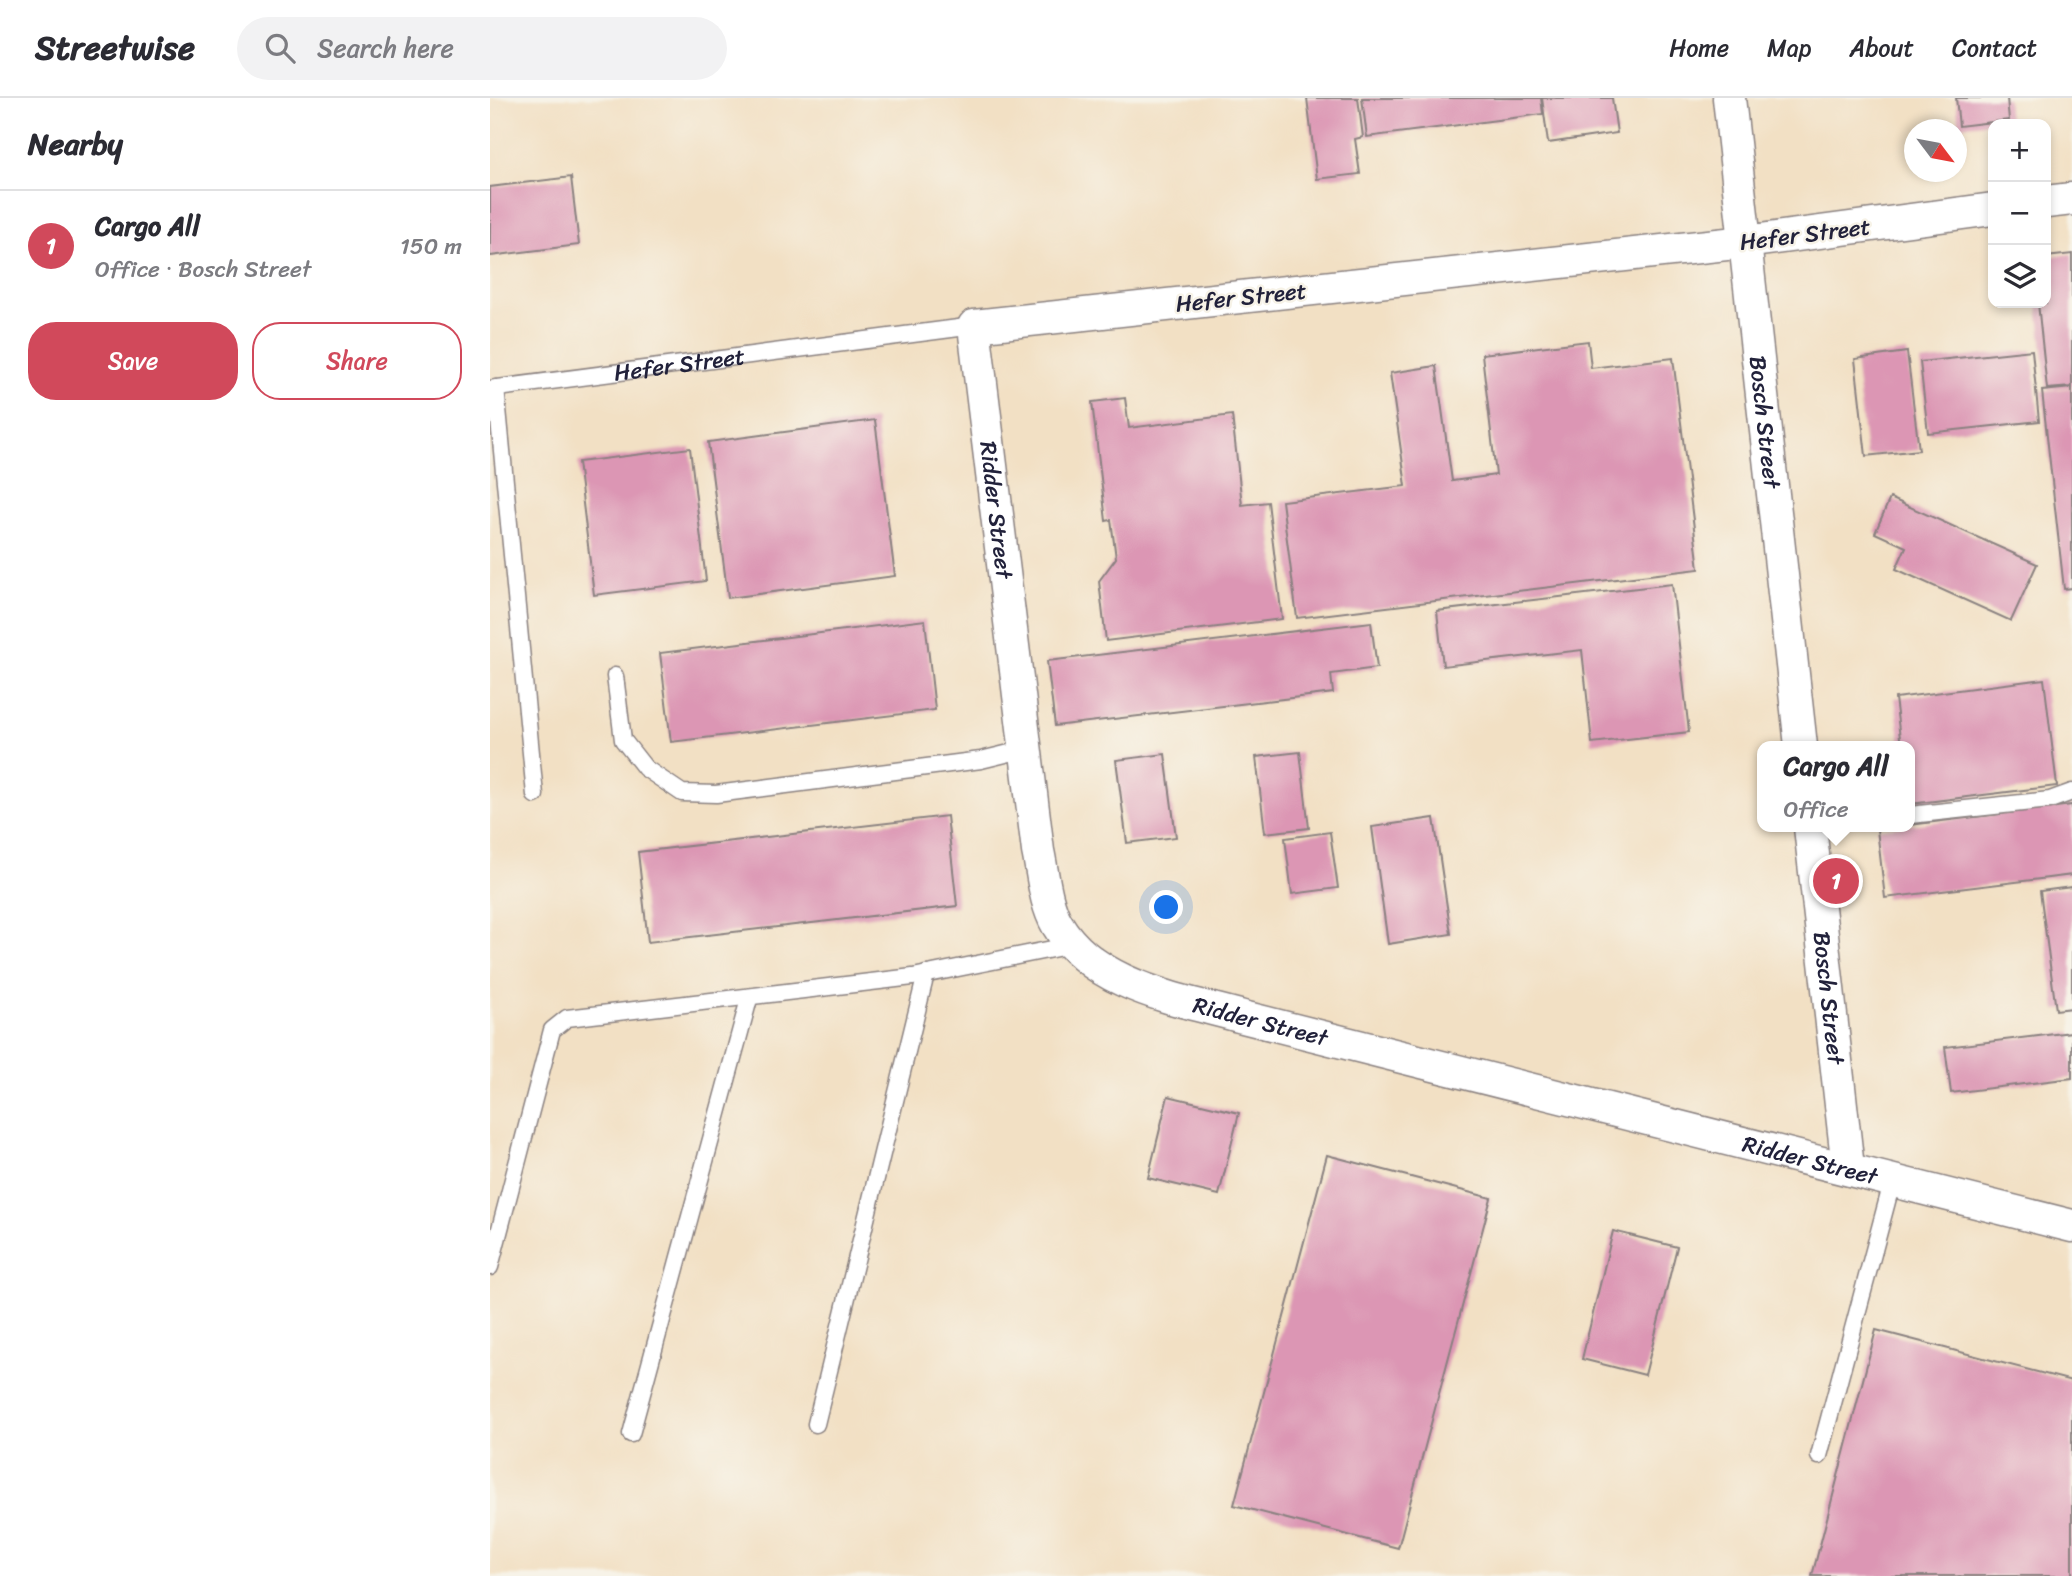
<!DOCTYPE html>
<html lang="en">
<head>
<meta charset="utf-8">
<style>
	body { margin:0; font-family:Sriracha,sans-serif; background:#f2f2f3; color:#2b2b33 }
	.controls { position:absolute; right:21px; top:21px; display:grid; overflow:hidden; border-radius:14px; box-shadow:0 4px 10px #0003 }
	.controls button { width:63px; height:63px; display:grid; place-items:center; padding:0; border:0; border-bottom:2px solid #e1e1e2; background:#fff; color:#2b2b33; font:35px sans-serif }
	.compass { position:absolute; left:1414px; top:21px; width:63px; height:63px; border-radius:50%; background:#fff; box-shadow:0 4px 10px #0003; rotate:122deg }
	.you { position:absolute; left:677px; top:810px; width:24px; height:24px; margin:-18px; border:5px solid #fff; border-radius:50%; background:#1a73e8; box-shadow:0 0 0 10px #1a73e833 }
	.badge { display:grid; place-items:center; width:46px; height:46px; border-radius:50%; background:#d1495b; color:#fff; font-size:23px; font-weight:700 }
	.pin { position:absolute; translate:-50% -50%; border:4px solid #fff; box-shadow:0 2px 7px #0006 }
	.popup { position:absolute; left:1267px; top:643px; width:158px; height:91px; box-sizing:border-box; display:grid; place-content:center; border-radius:14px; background:#fff; filter:drop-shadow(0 2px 5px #0005); font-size:23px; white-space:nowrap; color:#7c7c81 }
	.popup b { font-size:26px; color:#2b2b33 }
	.popup::after { content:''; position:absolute; left:50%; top:100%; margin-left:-14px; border:14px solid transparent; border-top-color:#fff }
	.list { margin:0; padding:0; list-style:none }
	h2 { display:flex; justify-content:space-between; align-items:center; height:91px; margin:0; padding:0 28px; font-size:30px }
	h2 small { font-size:23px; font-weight:400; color:#7c7c81 }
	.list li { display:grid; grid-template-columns:46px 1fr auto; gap:21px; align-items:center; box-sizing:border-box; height:112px; padding:0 28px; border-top:2px solid #e1e1e2 }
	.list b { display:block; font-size:26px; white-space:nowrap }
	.list p { margin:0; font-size:23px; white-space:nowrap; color:#7c7c81 }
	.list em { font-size:23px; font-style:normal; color:#7c7c81 }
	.actions { display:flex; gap:14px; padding:21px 28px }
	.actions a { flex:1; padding:16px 0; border:2px solid #d1495b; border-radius:28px; text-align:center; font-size:24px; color:#d1495b }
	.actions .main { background:#d1495b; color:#fff }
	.icon { flex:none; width:38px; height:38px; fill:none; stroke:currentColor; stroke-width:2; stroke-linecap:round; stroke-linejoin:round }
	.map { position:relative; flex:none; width:1582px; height:1478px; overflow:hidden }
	header { display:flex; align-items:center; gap:42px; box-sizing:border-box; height:98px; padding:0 35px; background:#fff; border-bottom:2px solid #e1e1e2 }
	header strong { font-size:33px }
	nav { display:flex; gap:38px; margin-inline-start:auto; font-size:24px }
	.search { width:490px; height:63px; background:#f2f2f3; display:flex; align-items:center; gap:18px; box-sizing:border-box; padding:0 24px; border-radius:38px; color:#7c7c81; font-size:26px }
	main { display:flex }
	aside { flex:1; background:#fff }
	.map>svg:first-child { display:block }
	.building { fill:#dc96b4 }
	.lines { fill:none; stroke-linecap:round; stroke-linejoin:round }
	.service-casing { stroke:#8a8180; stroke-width:19 }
	.minor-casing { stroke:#8a8180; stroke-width:35 }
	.service { stroke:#fff; stroke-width:16 }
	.minor { stroke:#fff; stroke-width:32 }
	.labels { text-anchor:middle; stroke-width:5; stroke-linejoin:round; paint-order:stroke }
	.street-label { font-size:23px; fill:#22223b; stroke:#f7f3e8 }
</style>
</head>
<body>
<header>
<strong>Streetwise</strong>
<div class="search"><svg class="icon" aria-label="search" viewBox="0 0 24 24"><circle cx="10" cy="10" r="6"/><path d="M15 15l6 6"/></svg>Search here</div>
<nav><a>Home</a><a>Map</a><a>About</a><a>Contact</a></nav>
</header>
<main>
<aside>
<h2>Nearby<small></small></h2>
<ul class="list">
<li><span class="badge">1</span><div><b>Cargo All</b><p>Office · Bosch Street</p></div><em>150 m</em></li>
</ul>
<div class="actions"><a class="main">Save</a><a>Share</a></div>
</aside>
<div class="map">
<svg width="1582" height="1478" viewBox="0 0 1582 1478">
	<rect width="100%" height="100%" fill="#f7f3e8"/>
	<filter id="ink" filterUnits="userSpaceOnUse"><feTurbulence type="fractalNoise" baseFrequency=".0143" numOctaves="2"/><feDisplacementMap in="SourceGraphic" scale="14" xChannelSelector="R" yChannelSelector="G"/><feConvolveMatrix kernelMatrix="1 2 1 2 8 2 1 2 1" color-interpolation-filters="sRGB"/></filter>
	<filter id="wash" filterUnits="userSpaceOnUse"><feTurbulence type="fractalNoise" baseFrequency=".00686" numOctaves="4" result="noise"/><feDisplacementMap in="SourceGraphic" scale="28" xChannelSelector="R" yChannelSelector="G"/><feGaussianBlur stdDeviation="1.57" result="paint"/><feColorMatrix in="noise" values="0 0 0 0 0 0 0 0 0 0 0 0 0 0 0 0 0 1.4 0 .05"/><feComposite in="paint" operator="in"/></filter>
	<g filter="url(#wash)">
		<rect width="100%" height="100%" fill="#f2e0c4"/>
		<g id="blocks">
			<g class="building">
				<polygon points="817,0 868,0 873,39 865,41 870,76 827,81"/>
				<polygon points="872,0 1051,0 1053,16 877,39"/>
				<polygon points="1052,0 1122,0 1127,35 1058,45"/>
				<polygon points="1466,0 1517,0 1519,22 1469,28"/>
				<polygon points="81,79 89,147 0,158 0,89"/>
				<polygon points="1582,156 1582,289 1557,291 1548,205 1556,205 1556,159"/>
				<polygon points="1098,243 1101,270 1183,260 1209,471 807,520 792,403 916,388 900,275 946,268 962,383 1006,377 992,256"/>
				<polygon points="1542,252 1549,323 1438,335 1430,264"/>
				<polygon points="1417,254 1429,352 1376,358 1365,261"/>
				<polygon points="1582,290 1582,490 1574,491 1552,293"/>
				<polygon points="635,300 639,330 742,317 752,407 778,404 792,521 616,543 609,483 626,460 621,422 616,423 602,304"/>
				<polygon points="385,322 405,478 238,500 218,344"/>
				<polygon points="200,350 216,483 104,497 88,364"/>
				<polygon points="1400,400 1547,466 1521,523 1406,471 1416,449 1385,435"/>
				<polygon points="1182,486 1199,634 1102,645 1092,552 953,568 947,513"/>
				<polygon points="435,522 445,612 181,644 170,555"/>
				<polygon points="881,524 887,570 841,576 843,595 565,628 557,563"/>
				<polygon points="1554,581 1567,688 1420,706 1420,648 1411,648 1405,600"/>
				<polygon points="810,654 819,730 775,735 766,659"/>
				<polygon points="675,656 686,739 637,745 626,662"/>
				<polygon points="1582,707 1582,777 1395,800 1387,731"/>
				<polygon points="457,718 467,808 158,844 148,754"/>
				<polygon points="944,720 961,836 898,846 882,729"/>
				<polygon points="840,734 848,790 802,796 795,740"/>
				<polygon points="1582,789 1582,910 1566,912 1550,793"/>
				<polygon points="1582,934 1582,980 1461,995 1455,949"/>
				<polygon points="678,998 749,1015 729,1097 658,1080"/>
				<polygon points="837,1057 1001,1100 908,1450 744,1407"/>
				<polygon points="1123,1133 1187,1149 1155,1277 1092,1261"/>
				<polygon points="1386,1232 1582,1283 1582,1478 1322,1478"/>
			</g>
		</g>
	</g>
	<g filter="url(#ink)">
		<use href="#blocks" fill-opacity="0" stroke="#8a8180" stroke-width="2"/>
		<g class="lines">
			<defs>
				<g id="service">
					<polyline points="6,290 45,697"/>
					<path id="s1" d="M 0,291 L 484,228"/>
					<polyline points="125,578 133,642 155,670 192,695 226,696 491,662 536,651"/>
					<polyline points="1420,717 1560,702 1582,694"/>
					<polyline points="0,1169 62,932 77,920 423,879 582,847"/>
					<polyline points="326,1326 436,876"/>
					<polyline points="141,1336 259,901"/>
					<polyline points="1329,1358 1403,1081"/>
				</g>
				<g id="minor">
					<path id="s2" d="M 1239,0 L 1311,648"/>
					<polyline points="1556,104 1582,101"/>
					<path id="s3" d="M 1503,111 L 1255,144 L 484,228 L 548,753 C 553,776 555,805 567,826 C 604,889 689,901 753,919 L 1582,1128"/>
					<path id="s4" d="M 1320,729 L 1358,1070"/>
				</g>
			</defs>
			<use href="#service" class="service-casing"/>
			<use href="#minor" class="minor-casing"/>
			<use href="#service" class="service"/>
			<use href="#minor" class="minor"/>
		</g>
	</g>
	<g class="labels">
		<g class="street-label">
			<text transform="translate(1315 136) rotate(-7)" y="8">Hefer Street</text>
			<text transform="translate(751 199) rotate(-6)" y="8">Hefer Street</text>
			<text dy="8" stroke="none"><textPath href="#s1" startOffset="191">Hefer Street</textPath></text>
			<text dy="8" stroke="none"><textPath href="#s2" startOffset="326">Bosch Street</textPath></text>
			<text dy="8" stroke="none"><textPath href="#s3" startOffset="1211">Ridder Street</textPath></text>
			<text dy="8" stroke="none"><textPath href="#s4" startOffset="172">Bosch Street</textPath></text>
			<text dy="8" stroke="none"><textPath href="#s3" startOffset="1862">Ridder Street</textPath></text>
			<text dy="8" stroke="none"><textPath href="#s3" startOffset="2429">Ridder Street</textPath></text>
		</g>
	</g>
</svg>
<div class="controls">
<button>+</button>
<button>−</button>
<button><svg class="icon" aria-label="layers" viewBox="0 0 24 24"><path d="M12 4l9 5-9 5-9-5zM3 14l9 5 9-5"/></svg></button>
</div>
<svg class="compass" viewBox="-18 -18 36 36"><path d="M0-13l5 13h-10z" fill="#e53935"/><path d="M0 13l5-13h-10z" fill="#7c7c81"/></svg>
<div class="you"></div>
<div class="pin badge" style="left:1346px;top:783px">1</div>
<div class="popup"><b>Cargo All</b>Office</div>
</div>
</main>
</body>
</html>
